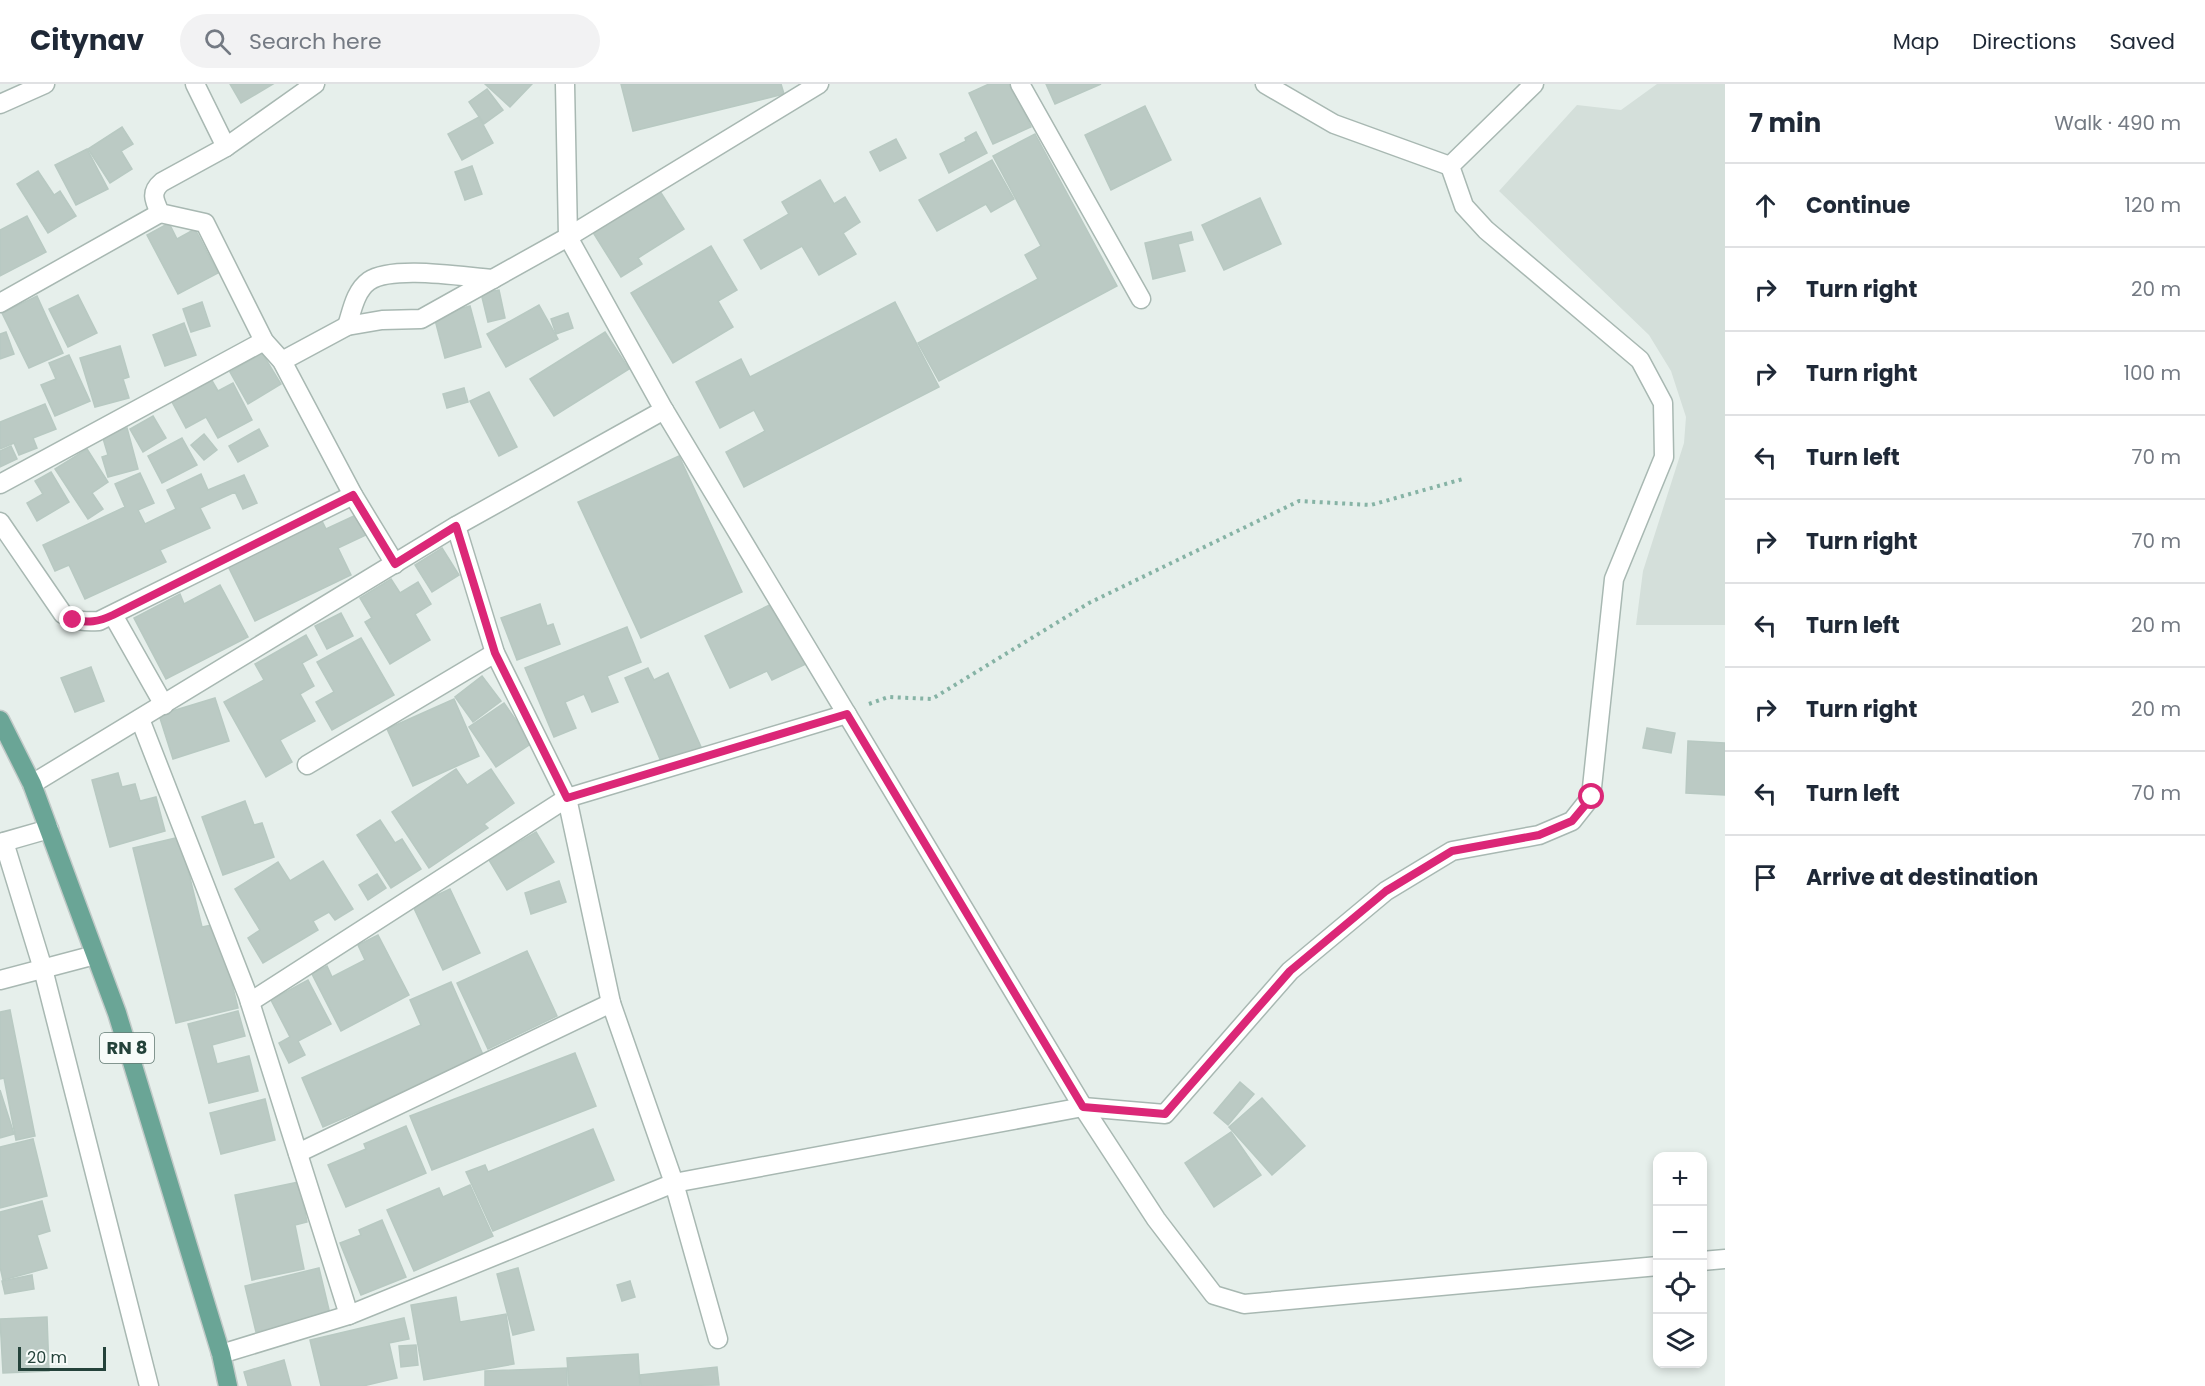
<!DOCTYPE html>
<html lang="en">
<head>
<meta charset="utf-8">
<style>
	body { margin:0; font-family:Poppins,sans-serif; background:#f2f2f3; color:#1f2937 }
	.controls { position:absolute; right:18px; bottom:18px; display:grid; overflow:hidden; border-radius:12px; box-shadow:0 3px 9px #0003 }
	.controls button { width:54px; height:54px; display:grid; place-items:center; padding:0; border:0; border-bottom:2px solid #e0e1e3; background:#fff; color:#1f2937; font:30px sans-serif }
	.scale { position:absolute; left:18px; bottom:15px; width:88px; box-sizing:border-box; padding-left:6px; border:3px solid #24423a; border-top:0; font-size:16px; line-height:21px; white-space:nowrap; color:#24423a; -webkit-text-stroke:4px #f7fbf9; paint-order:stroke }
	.stop { position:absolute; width:18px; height:18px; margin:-14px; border:4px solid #db2777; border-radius:50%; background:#fff }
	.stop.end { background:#db2777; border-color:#fff; box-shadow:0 2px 6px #0008 }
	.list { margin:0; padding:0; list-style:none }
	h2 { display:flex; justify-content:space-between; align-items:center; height:78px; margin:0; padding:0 24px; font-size:26px }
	h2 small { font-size:20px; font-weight:400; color:#747a83 }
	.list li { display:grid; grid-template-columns:39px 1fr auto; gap:18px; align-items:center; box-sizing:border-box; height:84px; padding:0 24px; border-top:2px solid #e0e1e3 }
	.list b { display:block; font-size:22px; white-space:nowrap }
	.list em { font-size:20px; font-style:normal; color:#747a83 }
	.icon { flex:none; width:33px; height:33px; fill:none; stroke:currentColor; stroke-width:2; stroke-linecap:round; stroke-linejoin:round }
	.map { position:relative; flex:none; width:1725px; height:1302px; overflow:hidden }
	header { display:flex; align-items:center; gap:36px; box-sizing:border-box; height:84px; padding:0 30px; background:#fff; border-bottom:2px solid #e0e1e3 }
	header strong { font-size:28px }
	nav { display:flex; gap:33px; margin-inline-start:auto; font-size:21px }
	.search { width:420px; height:54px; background:#f2f2f3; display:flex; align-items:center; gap:15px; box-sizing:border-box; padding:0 21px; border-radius:33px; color:#747a83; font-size:22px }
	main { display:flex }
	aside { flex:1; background:#fff }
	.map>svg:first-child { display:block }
	.built { fill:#d4dfda }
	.building { fill:#bbcac4; stroke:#b8c9c2; stroke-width:1.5 }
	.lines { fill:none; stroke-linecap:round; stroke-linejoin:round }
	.minor-casing { stroke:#a8b8b2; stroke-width:21 }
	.tertiary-casing { stroke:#a8b8b2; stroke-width:21 }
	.primary-casing { stroke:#c2cac8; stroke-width:21 }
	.path { stroke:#86b3a5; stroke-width:4; stroke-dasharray:3 4.5; stroke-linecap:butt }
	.minor { stroke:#fff; stroke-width:18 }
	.tertiary { stroke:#fff; stroke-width:18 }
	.primary { stroke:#6aa596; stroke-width:18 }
	.route { stroke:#db2777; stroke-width:8 }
	.labels { text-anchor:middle; stroke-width:5; stroke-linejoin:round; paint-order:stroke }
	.shield { fill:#f7fbf9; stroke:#637a73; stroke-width:1.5 }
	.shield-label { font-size:18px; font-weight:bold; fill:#24423a }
</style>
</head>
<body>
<header>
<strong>Citynav</strong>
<div class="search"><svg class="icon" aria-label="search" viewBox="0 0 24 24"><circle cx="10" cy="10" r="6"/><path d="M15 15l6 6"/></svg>Search here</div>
<nav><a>Map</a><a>Directions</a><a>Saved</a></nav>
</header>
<main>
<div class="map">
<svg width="1725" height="1302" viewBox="0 0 1725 1302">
	<rect width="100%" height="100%" fill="#e6efeb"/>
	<polygon class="built" points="1657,0 1725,0 1725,541 1636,541 1643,487 1684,359 1686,333 1671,287 1649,251 1499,107 1577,21 1621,26"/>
	<g class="building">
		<polygon points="230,0 273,0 241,19"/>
		<polygon points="485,0 532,0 510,23"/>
		<polygon points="621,0 781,0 784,10 633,47"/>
		<polygon points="989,0 1011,0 1031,43 993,60 969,9"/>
		<polygon points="1046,0 1101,0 1055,20"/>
		<polygon points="487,5 503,26 484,40 469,18"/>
		<polygon points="1145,22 1171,76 1111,106 1085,51"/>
		<polygon points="479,33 493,59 462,76 448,50"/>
		<polygon points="122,43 133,60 121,67 132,85 110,99 88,65"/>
		<polygon points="976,48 987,69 949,89 940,70 966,57 965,54"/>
		<polygon points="1035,50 1117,202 939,297 918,259 1038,195 1025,171 1041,162 993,72"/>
		<polygon points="896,55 906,74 880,87 870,68"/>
		<polygon points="87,65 108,105 76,121 55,81"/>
		<polygon points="992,76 1014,115 991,128 986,120 937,147 919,116"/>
		<polygon points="472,82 482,110 465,116 455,88"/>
		<polygon points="38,87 54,111 60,107 76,132 48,149 17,100"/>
		<polygon points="820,96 834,120 845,113 860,138 843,149 856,170 819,191 802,162 761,185 744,156 789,130 782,118"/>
		<polygon points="656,101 684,145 638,174 642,180 621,193 589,142"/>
		<polygon points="1260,114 1281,160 1224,186 1202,141"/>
		<polygon points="27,132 46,168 0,192 0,146"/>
		<polygon points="169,139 177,155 195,145 218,189 178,210 147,151"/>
		<polygon points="1191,148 1193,156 1178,160 1185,187 1153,195 1145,159"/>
		<polygon points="711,162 737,206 718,217 733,243 673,279 631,209"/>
		<polygon points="499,206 505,234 488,238 481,209"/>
		<polygon points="78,211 97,249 68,263 49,225"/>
		<polygon points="37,212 63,269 29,284 2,229"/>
		<polygon points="202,218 210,242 191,248 183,225"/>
		<polygon points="895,218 939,303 744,403 726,368 765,347 754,326 720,344 696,298 741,275 750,293"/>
		<polygon points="539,221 558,255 506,283 487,250"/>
		<polygon points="470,222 481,263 445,274 434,232"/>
		<polygon points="568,229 573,244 556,250 551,235"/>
		<polygon points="184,239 196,271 165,282 153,251"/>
		<polygon points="6,248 14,270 0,275 0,250"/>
		<polygon points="605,248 629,285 554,332 530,295"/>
		<polygon points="120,262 129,293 123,295 129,314 95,323 80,274"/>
		<polygon points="262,269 281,300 248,320 230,288"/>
		<polygon points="69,271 90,317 55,332 41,301 56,295 49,279"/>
		<polygon points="211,295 218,307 233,299 252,336 218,354 206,333 186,344 171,316"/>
		<polygon points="464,304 468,318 447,324 443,310"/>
		<polygon points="489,308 517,363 499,372 470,317"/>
		<polygon points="45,320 56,345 33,354 37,364 19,371 14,359 0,365 0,338"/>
		<polygon points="153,332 166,354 143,368 130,345"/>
		<polygon points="127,344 138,385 108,393 102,373 108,371 102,351"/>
		<polygon points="259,345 268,362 238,378 229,362"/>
		<polygon points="204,350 217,366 204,376 191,361"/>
		<polygon points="182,354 197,381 162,399 148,372"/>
		<polygon points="11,362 17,375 0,383 0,367"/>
		<polygon points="87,365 108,398 92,409 103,425 88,435 55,385"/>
		<polygon points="679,372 742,508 641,554 578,418"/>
		<polygon points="51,388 69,418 37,437 27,419 43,410 35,397"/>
		<polygon points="140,389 154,419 138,426 145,440 176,425 167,406 201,390 208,406 244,391 257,419 243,425 235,408 200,424 210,444 160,466 166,478 85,515 69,481 55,487 43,461 125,423 115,400"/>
		<polygon points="356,431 366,451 338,464 351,491 255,537 228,482 322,437 326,445"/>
		<polygon points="442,464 459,491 432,508 415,481"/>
		<polygon points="391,495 400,509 418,498 431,520 415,530 430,556 390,580 365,538 372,534 360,514"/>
		<polygon points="220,501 248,553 166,595 134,534 180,510 184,520"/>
		<polygon points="776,518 806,580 772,596 767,587 730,604 705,552"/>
		<polygon points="540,520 547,542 553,540 560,560 517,576 501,534"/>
		<polygon points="341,529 353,552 327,565 315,542"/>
		<polygon points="627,543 641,578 607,592 618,618 592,628 584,610 565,618 576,644 554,653 525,584"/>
		<polygon points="306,551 317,571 302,579 314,602 300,610 315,637 280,656 292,678 266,693 224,618 264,596 255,580"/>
		<polygon points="361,554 394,611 332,646 316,618 334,608 317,578"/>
		<polygon points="91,583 104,617 75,628 61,594"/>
		<polygon points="648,584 654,596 668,589 702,665 663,682 625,594"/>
		<polygon points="482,592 501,617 473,638 455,613"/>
		<polygon points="215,614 229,657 173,675 159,631"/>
		<polygon points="454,615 479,672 413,702 387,645"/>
		<polygon points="504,619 532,659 496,683 469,643"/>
		<polygon points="1647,644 1675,649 1671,669 1643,664"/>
		<polygon points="1688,657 1725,659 1725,711 1686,709"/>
		<polygon points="456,685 467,701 491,685 514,719 484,740 488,744 429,784 392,728"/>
		<polygon points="118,689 122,703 135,700 140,717 156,713 165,747 110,763 92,696"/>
		<polygon points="245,717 254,741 262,739 274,773 223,791 202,733"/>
		<polygon points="380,736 395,759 402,755 421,785 391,804 357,751"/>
		<polygon points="536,748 554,778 507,806 489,776"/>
		<polygon points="180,753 202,843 217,840 238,924 176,939 133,764"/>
		<polygon points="323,777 353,825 335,836 329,828 313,837 318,846 263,879 248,854 260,846 235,805 278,778 290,797"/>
		<polygon points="377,790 386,804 368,816 359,801"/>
		<polygon points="559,797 566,818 531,830 525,809"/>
		<polygon points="450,805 480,869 443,886 413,822"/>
		<polygon points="378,851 409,911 341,947 312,890 327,882 332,893 365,876 358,861"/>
		<polygon points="527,867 557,932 488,965 457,899"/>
		<polygon points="308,896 331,940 298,957 305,971 289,979 279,959 290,953 271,916"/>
		<polygon points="451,898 484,973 323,1043 302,994 421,941 410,916"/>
		<polygon points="10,926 35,1052 16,1056 4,994 0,995 0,928"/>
		<polygon points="238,927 245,952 212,961 217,980 249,972 258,1007 209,1019 188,940"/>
		<polygon points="575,969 596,1022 432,1086 410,1032"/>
		<polygon points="1240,998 1254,1010 1228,1041 1214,1029"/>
		<polygon points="0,1006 14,1050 0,1054"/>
		<polygon points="1262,1014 1305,1062 1272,1091 1229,1043"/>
		<polygon points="265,1015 275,1056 221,1070 210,1029"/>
		<polygon points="406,1042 426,1089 346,1123 328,1081 366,1065 364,1060"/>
		<polygon points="593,1045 614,1096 493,1147 466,1088 485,1081 488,1088"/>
		<polygon points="1231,1048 1261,1091 1214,1123 1185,1079"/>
		<polygon points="33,1055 47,1112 0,1124 0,1063"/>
		<polygon points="299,1098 307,1138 295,1141 304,1185 252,1196 235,1111"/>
		<polygon points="470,1101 493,1152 414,1187 387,1126 439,1104 443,1113"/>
		<polygon points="42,1117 50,1147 37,1151 47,1184 3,1196 0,1183 0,1128"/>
		<polygon points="382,1136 406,1193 361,1211 340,1159 361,1151 359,1146"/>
		<polygon points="319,1184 330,1230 256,1248 245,1202"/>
		<polygon points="518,1184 534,1246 513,1251 497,1190"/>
		<polygon points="32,1191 34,1205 5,1210 2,1197"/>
		<polygon points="630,1197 635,1213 622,1217 617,1201"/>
		<polygon points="456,1213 460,1238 506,1230 514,1280 424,1296 411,1221"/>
		<polygon points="47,1233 49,1287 3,1289 0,1235"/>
		<polygon points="404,1234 409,1255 389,1259 397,1294 363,1302 321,1302 310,1256"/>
		<polygon points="416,1261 418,1281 401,1283 399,1262"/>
		<polygon points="638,1270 640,1302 569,1302 567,1274"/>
		<polygon points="284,1276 291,1302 248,1302 244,1288"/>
		<polygon points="717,1283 719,1301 641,1302 640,1291"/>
		<polygon points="567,1284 567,1302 485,1302 485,1287"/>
	</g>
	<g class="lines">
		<defs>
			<g id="minor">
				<polyline points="195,0 226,63"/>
				<path d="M 315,0 L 226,63 L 162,98 C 150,108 154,116 160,129 L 205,139 L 264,257 L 282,277 L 353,411 L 395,480"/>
				<polyline points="565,0 568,153 664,326 1083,1023 1156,1135 1214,1211 1244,1220 1658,1182"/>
				<polyline points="1020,0 1141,215"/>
				<polyline points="1265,0 1334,40 1450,82"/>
				<polyline points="0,20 45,0"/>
				<polyline points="0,219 160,129"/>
				<path d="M 347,242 C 352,227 355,207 369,197 C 393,181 464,193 493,195"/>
				<polyline points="282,277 347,242 382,236 421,235 568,153 819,0"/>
				<polyline points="0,400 264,257"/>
				<path d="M 0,438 L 63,530 C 75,537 85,538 99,537 L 353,411"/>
				<polyline points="456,442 495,569 567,714 611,919 674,1099 718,1255"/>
				<polyline points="113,531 164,621"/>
				<polyline points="140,635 248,912 349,1231"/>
				<polyline points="307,681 495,569"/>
				<polyline points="32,700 456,442 664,326"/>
				<polyline points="4,758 43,885 149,1302"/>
				<polyline points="0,759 49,745"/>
				<polyline points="0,896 95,871"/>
				<polyline points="250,918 567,714 847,630"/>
				<polyline points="298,1069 611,919"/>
				<polyline points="1702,1177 1725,1175"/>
			</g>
			<polyline id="tertiary" points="221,1270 349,1231 674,1099 1083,1023 1165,1030 1290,887 1386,807 1452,767 1539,751 1572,737 1591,713 1614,495 1664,373 1663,319 1640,276 1486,146 1464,122 1450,82 1534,0"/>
			<polyline id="primary" points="0,636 32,700 117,929 221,1270 228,1302"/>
		</defs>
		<use href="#minor" class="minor-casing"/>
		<use href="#tertiary" class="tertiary-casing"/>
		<use href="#primary" class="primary-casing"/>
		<polyline class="path" points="869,620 888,613 932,615 1089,519 1299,417 1371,421 1463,395"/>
		<use href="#minor" class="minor"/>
		<use href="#tertiary" class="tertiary"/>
		<use href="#primary" class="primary"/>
	</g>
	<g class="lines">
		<path class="route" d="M 73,536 C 88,539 98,538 113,531 L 353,411 L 395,480 L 456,442 L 495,569 L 567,714 L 847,630 L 1083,1023 L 1165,1030 L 1290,887 L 1386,807 L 1452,767 L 1539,751 L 1572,737 L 1592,713"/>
	</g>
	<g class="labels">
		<rect class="shield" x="100" y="949" width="54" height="30" rx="4.5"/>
		<g class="shield-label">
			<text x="127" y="970">RN 8</text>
		</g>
	</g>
</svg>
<div class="controls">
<button>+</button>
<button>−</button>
<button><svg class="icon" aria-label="locate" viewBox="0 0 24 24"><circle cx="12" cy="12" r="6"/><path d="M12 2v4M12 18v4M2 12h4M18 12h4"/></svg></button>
<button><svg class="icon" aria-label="layers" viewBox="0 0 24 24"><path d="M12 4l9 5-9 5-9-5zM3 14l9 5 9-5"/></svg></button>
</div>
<div class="scale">20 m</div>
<div class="stop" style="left:1592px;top:713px"></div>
<div class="stop end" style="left:73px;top:536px"></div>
</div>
<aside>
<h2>7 min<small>Walk · 490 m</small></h2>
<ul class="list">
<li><svg class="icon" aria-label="ahead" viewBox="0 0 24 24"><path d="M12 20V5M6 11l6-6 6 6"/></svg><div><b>Continue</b></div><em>120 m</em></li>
<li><svg class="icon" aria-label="right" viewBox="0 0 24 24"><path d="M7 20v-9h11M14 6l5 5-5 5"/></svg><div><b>Turn right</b></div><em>20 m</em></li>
<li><svg class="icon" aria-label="right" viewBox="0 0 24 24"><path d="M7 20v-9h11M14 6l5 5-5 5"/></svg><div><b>Turn right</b></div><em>100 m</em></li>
<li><svg class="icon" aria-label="left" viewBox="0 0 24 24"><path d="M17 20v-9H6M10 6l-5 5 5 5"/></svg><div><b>Turn left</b></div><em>70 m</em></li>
<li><svg class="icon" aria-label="right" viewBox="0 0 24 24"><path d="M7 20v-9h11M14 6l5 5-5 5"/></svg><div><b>Turn right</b></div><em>70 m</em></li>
<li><svg class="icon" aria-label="left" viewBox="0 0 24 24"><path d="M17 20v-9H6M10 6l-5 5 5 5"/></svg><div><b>Turn left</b></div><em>20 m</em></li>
<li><svg class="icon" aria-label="right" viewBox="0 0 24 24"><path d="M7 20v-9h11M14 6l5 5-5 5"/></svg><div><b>Turn right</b></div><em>20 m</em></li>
<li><svg class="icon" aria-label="left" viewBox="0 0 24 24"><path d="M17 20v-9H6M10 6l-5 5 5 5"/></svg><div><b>Turn left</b></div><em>70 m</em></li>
<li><svg class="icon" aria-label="arrive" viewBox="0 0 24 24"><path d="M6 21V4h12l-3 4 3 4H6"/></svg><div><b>Arrive at destination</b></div></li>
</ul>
</aside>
</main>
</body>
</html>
